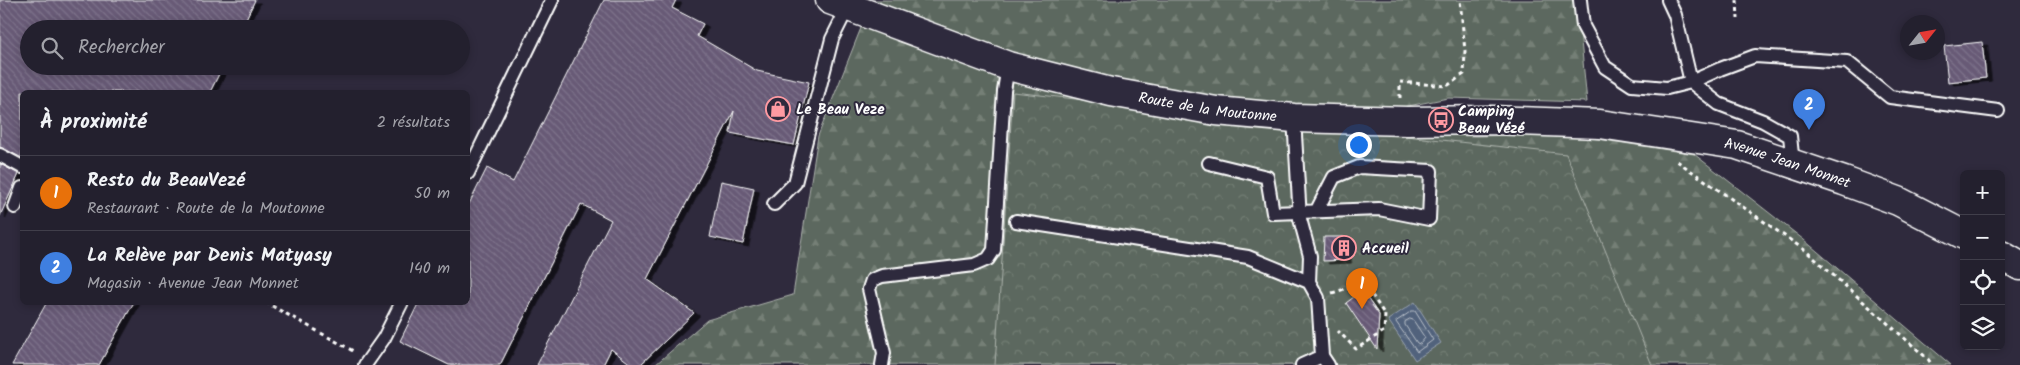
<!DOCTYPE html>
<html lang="fr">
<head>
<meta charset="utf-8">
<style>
	body { margin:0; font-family:Kalam,sans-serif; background:#2f2d3a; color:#f1f3f6 }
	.controls { position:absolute; right:15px; bottom:15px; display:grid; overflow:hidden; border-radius:8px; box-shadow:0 2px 8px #0003 }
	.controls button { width:45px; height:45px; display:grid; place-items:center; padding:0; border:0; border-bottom:1px solid #403e4a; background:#23202e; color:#f1f3f6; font:25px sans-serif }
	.compass { position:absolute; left:1900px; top:15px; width:45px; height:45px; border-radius:50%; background:#23202e; box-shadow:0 2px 8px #0003; rotate:59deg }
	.you { position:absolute; left:1358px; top:144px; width:18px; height:18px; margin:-12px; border:4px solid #fff; border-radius:50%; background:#1a73e8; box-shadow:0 0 0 8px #1a73e833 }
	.badge { display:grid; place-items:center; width:32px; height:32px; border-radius:50%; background:#1a73e8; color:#fff; font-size:16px; font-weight:700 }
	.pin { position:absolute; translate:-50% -41px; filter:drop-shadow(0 1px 2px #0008) }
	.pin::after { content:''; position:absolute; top:26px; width:18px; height:15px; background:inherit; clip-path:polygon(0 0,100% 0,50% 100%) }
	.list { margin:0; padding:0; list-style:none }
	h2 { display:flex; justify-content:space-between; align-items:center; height:65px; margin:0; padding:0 20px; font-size:21px }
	h2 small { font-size:16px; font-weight:400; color:#a3a3aa }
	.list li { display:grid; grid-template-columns:32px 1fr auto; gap:15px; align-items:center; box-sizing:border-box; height:75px; padding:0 20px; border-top:1px solid #403e4a }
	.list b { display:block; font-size:19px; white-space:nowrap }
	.list p { margin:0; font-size:16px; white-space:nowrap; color:#a3a3aa }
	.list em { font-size:16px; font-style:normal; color:#a3a3aa }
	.icon { flex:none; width:28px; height:28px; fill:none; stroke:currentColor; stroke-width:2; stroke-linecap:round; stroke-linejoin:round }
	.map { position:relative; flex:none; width:2020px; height:365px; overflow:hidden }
	.search { position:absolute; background:#23202e; box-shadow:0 2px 8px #0003; left:20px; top:20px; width:450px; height:55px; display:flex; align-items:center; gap:12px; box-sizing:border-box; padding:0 18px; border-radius:28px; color:#a3a3aa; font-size:19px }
	.panel { position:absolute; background:#23202e; box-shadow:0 2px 8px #0003; left:20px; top:90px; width:450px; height:215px; border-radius:8px }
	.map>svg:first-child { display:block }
	.forest { fill:url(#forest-firs); stroke:#aeb4ae }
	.park { fill:url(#park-crowns); stroke:#aeb4ae }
	.water { fill:url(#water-ripples); stroke:#97a1b0 }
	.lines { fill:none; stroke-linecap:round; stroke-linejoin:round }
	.shore { stroke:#b9c0ca; stroke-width:1 }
	.building { fill:url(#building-back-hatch); stroke:#fff; filter:url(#shadow) }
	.lane-casing { stroke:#fff; stroke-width:16 }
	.secondary-casing { stroke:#fff; stroke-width:31 }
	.path { stroke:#fff; stroke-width:3; stroke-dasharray:4 4; stroke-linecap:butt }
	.lane { stroke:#2f2a3d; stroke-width:12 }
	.secondary { stroke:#2f2a3d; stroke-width:28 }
	.labels { text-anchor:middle; stroke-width:4; stroke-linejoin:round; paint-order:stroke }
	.street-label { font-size:15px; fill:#fff; stroke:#2f2a3d }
	.poi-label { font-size:15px; font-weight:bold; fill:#fff; stroke:#2f2a3d; text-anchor:start }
</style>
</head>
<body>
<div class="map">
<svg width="2020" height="365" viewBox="0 0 2020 365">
	<defs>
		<pattern id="forest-firs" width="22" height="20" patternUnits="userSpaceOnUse" patternTransform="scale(1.25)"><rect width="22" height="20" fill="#5c685e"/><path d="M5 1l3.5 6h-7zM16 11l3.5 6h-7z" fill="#747f76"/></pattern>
		<pattern id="park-crowns" width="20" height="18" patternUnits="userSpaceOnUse" patternTransform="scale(1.25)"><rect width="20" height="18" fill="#5c685e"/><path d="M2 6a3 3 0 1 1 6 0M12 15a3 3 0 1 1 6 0" fill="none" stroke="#747f76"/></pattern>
		<pattern id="water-ripples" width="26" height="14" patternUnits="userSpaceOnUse" patternTransform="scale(1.25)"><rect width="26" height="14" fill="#51627b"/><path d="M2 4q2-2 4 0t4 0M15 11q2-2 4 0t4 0" fill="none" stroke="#6b7a8f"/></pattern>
		<pattern id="building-back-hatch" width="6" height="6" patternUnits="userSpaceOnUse" patternTransform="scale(1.25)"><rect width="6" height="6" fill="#675a76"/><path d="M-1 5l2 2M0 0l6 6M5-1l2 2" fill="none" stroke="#7e738b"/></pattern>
		<filter id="shadow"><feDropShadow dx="5.5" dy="3" stdDeviation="0" flood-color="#0009"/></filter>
	</defs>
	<rect width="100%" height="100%" fill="#2f2a3d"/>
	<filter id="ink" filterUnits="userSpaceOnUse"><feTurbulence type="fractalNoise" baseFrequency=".02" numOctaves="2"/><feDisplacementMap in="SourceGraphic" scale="10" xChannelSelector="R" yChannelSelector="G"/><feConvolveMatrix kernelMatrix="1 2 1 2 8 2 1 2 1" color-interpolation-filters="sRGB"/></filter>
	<g filter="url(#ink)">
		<g class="forest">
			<polygon points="853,0 1577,0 1587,102 1448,98 1383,111 1211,103 1021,60"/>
			<polygon points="863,23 1327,132 1476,136 1565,134 1694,154 1804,240 1951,365 655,365 707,320 793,295 818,136"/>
		</g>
		<polygon class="park" points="1013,92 1566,154 1652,365 995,365"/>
		<polygon class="water" points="1415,302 1441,343 1415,360 1388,320"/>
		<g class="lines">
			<g class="shore">
				<polygon points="1412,311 1415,311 1433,340 1417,352 1396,322"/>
				<polygon points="1410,319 1413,320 1425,338 1420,344 1417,343 1405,325 1405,322"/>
			</g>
		</g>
		<g class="building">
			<polygon points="0,0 255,0 241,29 29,29 29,66 223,66 210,92 22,92 22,158 0,147"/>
			<polygon points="604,0 676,0 672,8 703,24 697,36 757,71 809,82 794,145 730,133 734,111 647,279 694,313 640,365 632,365 611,349 603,365 537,365 611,220 581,204 500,365 449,365 400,341 419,302 468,302 468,206 487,168 513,182"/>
			<polygon points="1982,42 1986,78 1948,82 1944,46"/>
			<polygon points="0,164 19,174 0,216"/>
			<polygon points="721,181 754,188 743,244 710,237"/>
			<polygon points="1324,237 1344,237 1346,260 1323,261"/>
			<polygon points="1362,291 1379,315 1377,349 1346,303"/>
			<polygon points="47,302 134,302 99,365 12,365"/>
		</g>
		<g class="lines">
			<defs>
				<g id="lane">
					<polyline points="1580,0 1583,26 1605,67 1632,85 1667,88 1691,82 1675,15 1668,0"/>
					<polyline points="1294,118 1300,219 1310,256 1309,282"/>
					<polyline points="0,155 22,167"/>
					<polyline points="1209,163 1267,177 1273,213 1379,209 1429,219 1431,171 1359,167 1334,177 1317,210"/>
					<polyline points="1793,164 1790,136 1763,121 1719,104 1691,82 1720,69 1755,56 1847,62 1890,97 1998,111"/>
					<polyline points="468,173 552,0"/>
					<polyline points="774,204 795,183 832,39 848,7"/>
					<polyline points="15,207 22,188"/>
					<polyline points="1016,221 1248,257 1309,282 1318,298 1322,356 1328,365"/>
					<polyline points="365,365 384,338 402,302"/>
					<polyline points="882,365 884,353 869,289 872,280 882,276 974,265 988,259 994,250 1004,91 1008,66"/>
					<polyline points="1302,365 1322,356"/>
				</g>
				<g id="secondary">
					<path id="s1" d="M 830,0 L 1008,66 L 1111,92 L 1216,111 L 1294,118 L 1407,121 L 1492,120 L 1600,124 L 1737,145 L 1844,181 L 1898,201 L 1964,235"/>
					<polyline points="2001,255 2020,266"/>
				</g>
			</defs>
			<use href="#lane" class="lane-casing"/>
			<use href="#secondary" class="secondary-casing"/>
			<g class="path">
				<polyline points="1737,0 1738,19"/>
				<polyline points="1400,98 1400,82 1447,86 1464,74 1465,51 1460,0"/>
				<polyline points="1677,161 1806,251 1928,359 1932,365"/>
				<polyline points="1332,293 1364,283 1385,315 1384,331 1356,349 1338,331"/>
				<polyline points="265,302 355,352"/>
			</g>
			<use href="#lane" class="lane"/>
			<use href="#secondary" class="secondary"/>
		</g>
	</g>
	<defs>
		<symbol id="shop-ring" viewBox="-11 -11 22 22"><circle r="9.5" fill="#2f2a3d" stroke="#ff9aa2" stroke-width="1.5"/><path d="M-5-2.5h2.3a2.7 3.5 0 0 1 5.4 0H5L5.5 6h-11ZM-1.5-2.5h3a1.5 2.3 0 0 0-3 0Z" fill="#ff9aa2"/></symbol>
		<symbol id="bus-ring" viewBox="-11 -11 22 22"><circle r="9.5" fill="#2f2a3d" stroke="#ff9aa2" stroke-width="1.5"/><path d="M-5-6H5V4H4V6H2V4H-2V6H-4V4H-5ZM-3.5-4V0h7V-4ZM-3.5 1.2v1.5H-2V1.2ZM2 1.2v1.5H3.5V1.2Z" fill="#ff9aa2"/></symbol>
		<symbol id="building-ring" viewBox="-11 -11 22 22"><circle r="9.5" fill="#2f2a3d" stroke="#ff9aa2" stroke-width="1.5"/><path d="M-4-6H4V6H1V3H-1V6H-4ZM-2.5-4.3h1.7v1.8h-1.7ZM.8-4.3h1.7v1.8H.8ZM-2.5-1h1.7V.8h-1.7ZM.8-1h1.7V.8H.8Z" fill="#ff9aa2"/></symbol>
	</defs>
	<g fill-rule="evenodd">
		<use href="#shop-ring" x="764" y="95" width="28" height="28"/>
		<use href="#bus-ring" x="1427" y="106" width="28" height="28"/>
		<use href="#building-ring" x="1330" y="234" width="28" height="28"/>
	</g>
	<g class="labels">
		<g class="street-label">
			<text dy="5" stroke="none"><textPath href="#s1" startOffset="394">Route de la Moutonne</textPath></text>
			<text dy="5" stroke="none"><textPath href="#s1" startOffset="979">Avenue Jean Monnet</textPath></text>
		</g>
		<g class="poi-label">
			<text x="796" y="114">Le Beau Veze</text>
			<text x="1458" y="116">Camping<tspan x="1458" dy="17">Beau Vézé</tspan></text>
			<text x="1362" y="253">Accueil</text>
		</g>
	</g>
</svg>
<div class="controls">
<button>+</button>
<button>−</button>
<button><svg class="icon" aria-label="locate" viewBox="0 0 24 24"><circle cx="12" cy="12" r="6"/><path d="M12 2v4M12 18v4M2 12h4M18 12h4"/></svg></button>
<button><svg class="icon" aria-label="layers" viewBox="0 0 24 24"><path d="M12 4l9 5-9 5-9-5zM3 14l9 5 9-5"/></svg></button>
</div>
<svg class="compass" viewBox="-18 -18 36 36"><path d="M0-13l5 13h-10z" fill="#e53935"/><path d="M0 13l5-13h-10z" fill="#a3a3aa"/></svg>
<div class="you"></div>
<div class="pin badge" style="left:1362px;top:309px;background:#e8710a">1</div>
<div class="pin badge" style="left:1809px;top:130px;background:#3f7fe0">2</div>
<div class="search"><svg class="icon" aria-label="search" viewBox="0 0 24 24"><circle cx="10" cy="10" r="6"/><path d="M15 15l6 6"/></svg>Rechercher</div>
<section class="panel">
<h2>À proximité<small>2 résultats</small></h2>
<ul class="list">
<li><span class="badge" style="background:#e8710a">1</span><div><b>Resto du BeauVezé</b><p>Restaurant · Route de la Moutonne</p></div><em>50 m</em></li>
<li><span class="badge" style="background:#3f7fe0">2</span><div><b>La Relève par Denis Matyasy</b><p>Magasin · Avenue Jean Monnet</p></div><em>140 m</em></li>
</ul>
</section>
</div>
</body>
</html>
